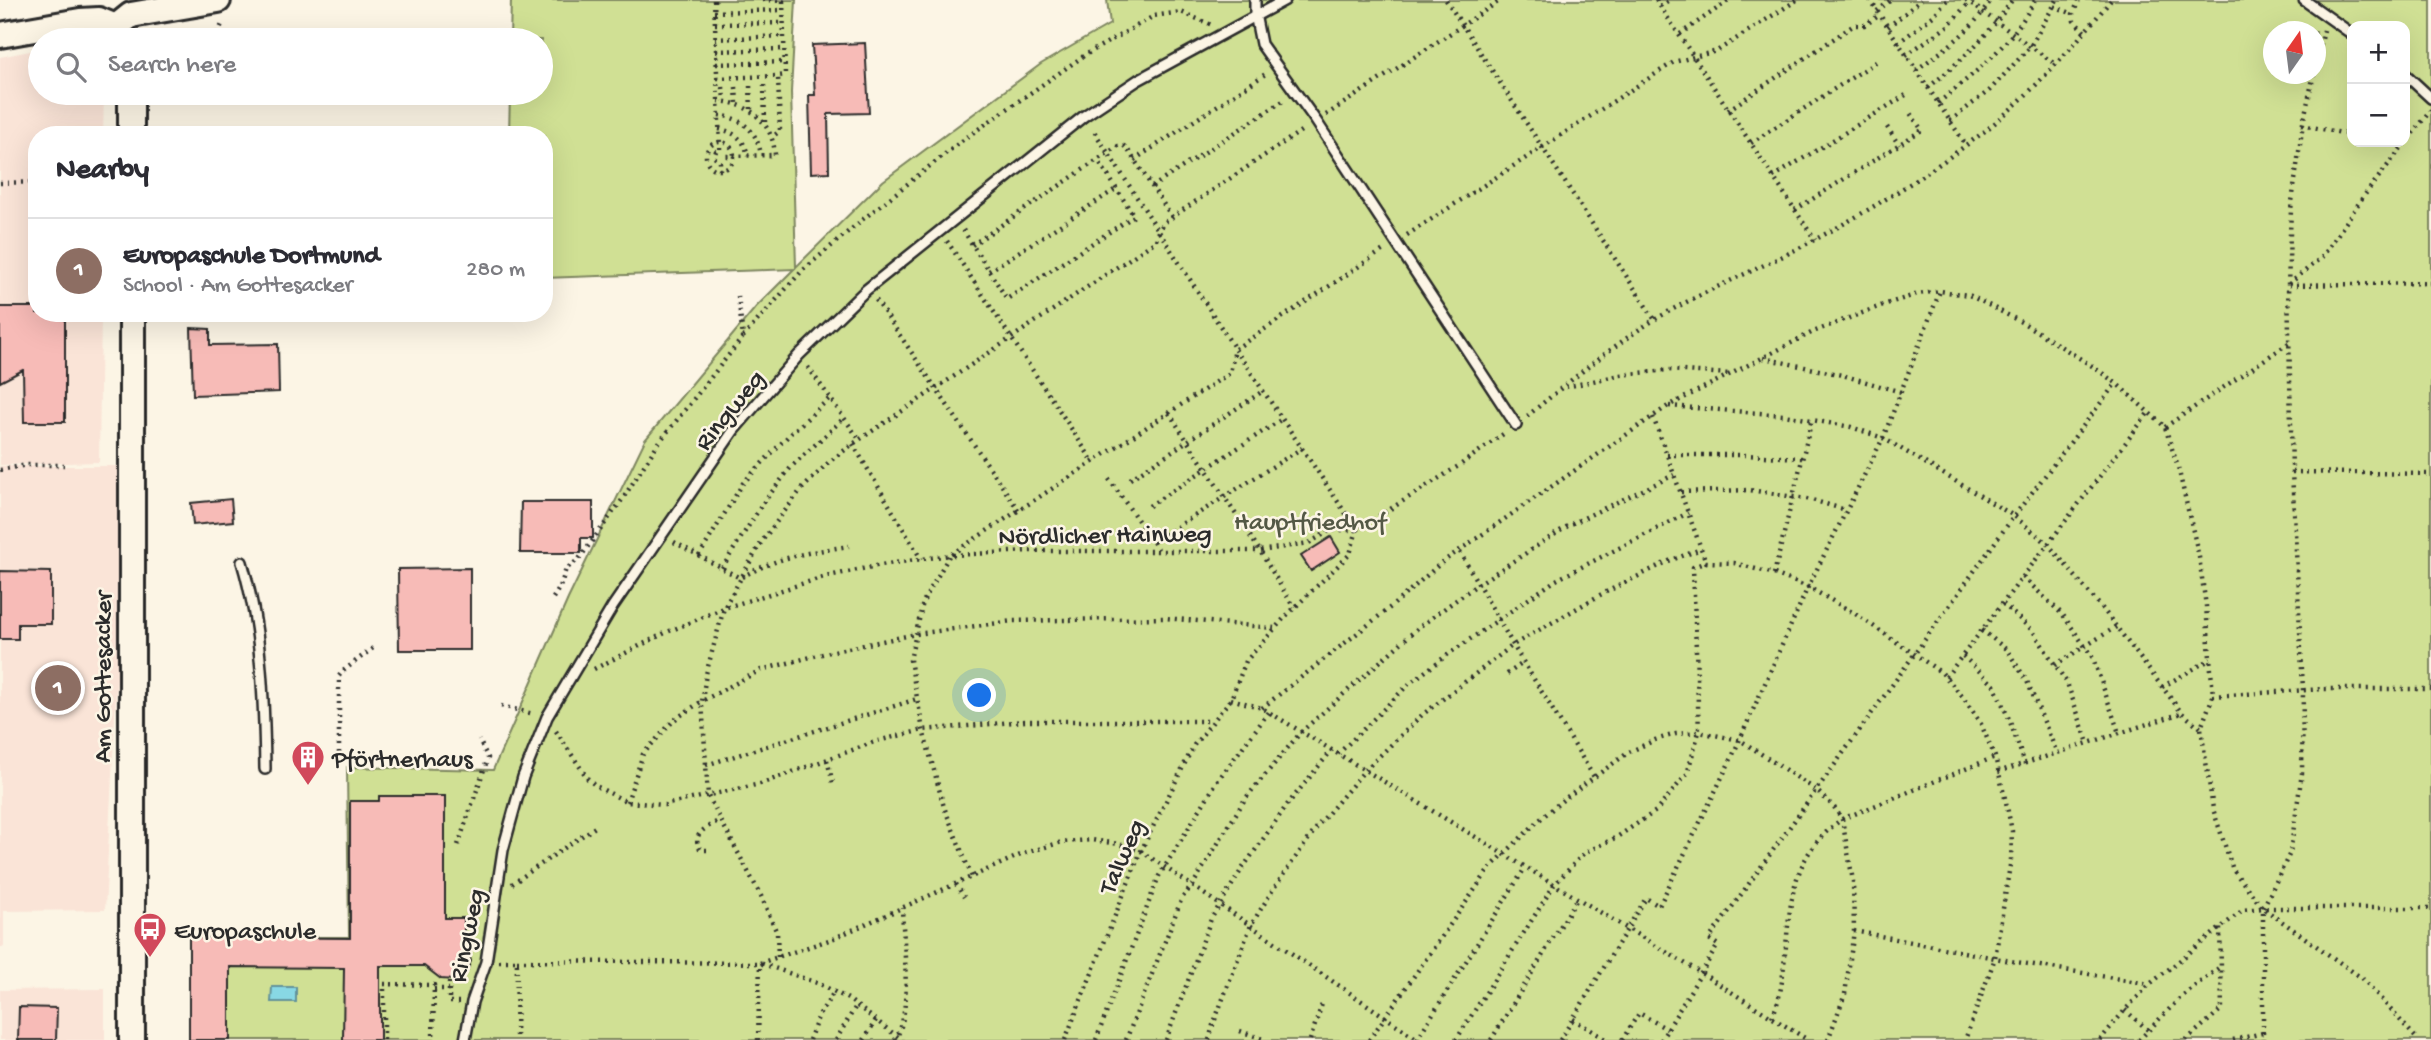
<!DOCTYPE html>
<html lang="en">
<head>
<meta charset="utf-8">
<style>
	body { margin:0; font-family:"Gochi Hand",sans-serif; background:#f2f2f3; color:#2b2b33 }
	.controls { position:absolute; right:21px; top:21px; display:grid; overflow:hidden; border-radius:14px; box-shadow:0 7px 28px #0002 }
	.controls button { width:63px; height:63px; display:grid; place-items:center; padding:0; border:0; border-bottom:2px solid #e1e1e2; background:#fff; color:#2b2b33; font:35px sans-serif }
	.compass { position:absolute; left:2263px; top:21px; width:63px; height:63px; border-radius:50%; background:#fff; box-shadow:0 7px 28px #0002; rotate:14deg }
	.you { position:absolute; left:980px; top:696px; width:24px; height:24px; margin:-18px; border:5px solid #fff; border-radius:50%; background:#1a73e8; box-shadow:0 0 0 10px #1a73e833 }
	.badge { display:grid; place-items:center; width:46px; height:46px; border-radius:50%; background:#1a73e8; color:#fff; font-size:23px; font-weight:700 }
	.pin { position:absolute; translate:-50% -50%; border:4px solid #fff; box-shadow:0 2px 7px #0006 }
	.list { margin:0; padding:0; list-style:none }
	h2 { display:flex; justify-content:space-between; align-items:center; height:91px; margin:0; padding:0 28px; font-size:30px }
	h2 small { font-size:23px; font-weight:400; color:#7c7c81 }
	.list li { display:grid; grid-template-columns:46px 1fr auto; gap:21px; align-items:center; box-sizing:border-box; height:105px; padding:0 28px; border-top:2px solid #e1e1e2 }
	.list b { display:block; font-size:26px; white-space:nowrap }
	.list p { margin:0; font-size:23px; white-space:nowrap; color:#7c7c81 }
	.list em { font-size:23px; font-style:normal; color:#7c7c81 }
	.icon { flex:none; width:38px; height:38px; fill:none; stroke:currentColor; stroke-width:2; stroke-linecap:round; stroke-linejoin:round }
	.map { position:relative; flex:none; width:2431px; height:1040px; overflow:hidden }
	.search { position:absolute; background:#fff; box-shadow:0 7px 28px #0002; left:28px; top:28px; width:525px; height:77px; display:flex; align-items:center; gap:18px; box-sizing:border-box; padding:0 24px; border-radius:38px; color:#7c7c81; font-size:26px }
	.panel { position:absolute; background:#fff; box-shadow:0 7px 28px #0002; left:28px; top:126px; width:525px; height:196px; border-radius:28px }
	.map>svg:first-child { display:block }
	.built { fill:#fae4d7 }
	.green { fill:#d0e094; stroke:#7e8660; stroke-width:2; fill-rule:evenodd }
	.water { fill:#88d8e4; stroke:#63939a; stroke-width:2 }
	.building { fill:#f7bbb7; stroke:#2b2b2b; stroke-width:2 }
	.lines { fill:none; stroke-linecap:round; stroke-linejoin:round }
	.lane-casing { stroke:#2b2b2b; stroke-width:14 }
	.secondary-casing { stroke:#2b2b2b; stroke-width:30 }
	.path { stroke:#2b2b2b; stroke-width:4.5; stroke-dasharray:2 5; stroke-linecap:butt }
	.lane { stroke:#fcf5e5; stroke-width:9 }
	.secondary { stroke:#fcf5e5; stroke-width:24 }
	.labels { text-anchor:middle; stroke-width:5; stroke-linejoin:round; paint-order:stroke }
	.street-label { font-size:26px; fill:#2b2b2b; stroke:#fcf5e5 }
	.park-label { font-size:26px; fill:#545845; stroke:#fcf5e5 }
	.poi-label { font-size:26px; fill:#2b2b2b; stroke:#fcf5e5; text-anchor:start }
</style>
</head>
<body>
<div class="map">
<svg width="2431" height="1040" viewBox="0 0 2431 1040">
	<rect width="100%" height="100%" fill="#fcf5e5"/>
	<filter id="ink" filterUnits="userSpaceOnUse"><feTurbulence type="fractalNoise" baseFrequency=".0143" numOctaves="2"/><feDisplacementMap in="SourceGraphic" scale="14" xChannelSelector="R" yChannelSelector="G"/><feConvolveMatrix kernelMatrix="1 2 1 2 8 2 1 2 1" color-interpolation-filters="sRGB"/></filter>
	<g filter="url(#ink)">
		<g class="built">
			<polygon points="40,49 40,93 104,93 103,135 37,135 37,313 101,313 99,462 0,465 0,57"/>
			<polygon points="0,466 128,466 105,910 4,911 4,947 0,947"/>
			<polygon points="105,989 105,1040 0,1040 0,990"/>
		</g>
		<path class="green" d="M 511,0 L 796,0 L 791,92 L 796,267 L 883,181 L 1041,64 L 1110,24 L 1107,0 L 2431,0 L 2431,1040 L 189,1040 L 189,937 L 349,937 L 347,767 L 493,770 L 568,599 L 645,440 L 756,307 L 794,269 L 544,278 L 544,135 L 509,135 L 510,93 L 541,93 L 541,40 L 510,40 ZM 2352,26 L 2405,26 L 2405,142 L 2352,142 ZM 2274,32 L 2316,32 L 2316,74 L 2274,74 Z"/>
		<polygon class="water" points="272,987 296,987 296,1002 271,1002"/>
		<g class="building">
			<polygon points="865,43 869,113 828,114 829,172 811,173 809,95 815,95 812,45"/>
			<polygon points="0,307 37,307 37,313 65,313 65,422 24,422 23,370 0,382"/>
			<polygon points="191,328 210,329 210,345 278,344 279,392 193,395"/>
			<polygon points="231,499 233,521 193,525 191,503"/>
			<polygon points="521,502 593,502 593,538 581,538 581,553 520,553"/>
			<polygon points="1331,537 1340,552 1311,571 1301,556"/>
			<polygon points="470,568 470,650 399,650 398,569"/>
			<polygon points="0,571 51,572 51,624 18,624 18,639 0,639"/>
			<polygon points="379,796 445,796 445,918 464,918 464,944 467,947 471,961 466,973 454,980 441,979 424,966 380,966 380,1040 343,1040 344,968 230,967 230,1040 189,1040 189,937 350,938 350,801 379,801"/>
			<polygon points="19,1007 57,1008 56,1040 18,1040"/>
		</g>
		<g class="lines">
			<defs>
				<g id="lane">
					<polyline points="1255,0 1255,14 1261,44 1316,121 1516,425"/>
					<polyline points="2304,0 2352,34"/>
					<polyline points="2405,74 2431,98"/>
					<path d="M 242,562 C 262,629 264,700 265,769"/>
					<polyline points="465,1040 472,1002 486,962 503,850 523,777 547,717 613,606 734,430 799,355 866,290 1084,116 1138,80 1285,0"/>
				</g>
				<g id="secondary">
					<polyline points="116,27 131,15 218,0"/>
					<polyline points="0,35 80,21 99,20 116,27"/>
					<polyline points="131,93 131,135"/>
					<polyline points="132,313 132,1040"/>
				</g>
			</defs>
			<use href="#lane" class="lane-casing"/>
			<use href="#secondary" class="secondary-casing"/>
			<g class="path">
				<polyline points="714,0 720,146 720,150 716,151 714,157 720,162 720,170"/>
				<polyline points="762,0 783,1 785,75 778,76 780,131 772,137"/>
				<polyline points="1446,0 1655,320"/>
				<polyline points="1656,0 1815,240"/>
				<polyline points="1870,0 1966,145"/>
				<polyline points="1966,0 2055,64"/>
				<polyline points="2079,0 2073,14 2074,21 2085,32"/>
				<polyline points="1660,6 1669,0"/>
				<polyline points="2054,6 2073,14"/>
				<polyline points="1877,11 1891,0"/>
				<polyline points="714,12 783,10"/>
				<polyline points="715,24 783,23"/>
				<polyline points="1888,27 1921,0"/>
				<polyline points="1680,34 1730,0"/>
				<polyline points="715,39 784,36"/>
				<polyline points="215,40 223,22"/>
				<polyline points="1898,43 1933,16 1947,0"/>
				<polyline points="716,51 784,49"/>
				<polyline points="1906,55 1948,26 1971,0"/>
				<polyline points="716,64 785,62"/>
				<polyline points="2316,66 2324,30"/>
				<path d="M 1916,70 C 1944,50 1973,30 1991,0"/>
				<polyline points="717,78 778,76"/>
				<polyline points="764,85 765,123"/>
				<polyline points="750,86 751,110"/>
				<polyline points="723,87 724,101"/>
				<polyline points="736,87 737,104"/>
				<path d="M 1928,88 C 1961,60 1988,37 2012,0"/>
				<polyline points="155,95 164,93"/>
				<path d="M 718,101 C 750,103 773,123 775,155 L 726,156"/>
				<path d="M 1938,103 C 1977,71 2010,46 2035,0"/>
				<polyline points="1728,110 1854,25 1865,25 1880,15"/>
				<path d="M 719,115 C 743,119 757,130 761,155"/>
				<polyline points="1326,115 1501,0"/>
				<polyline points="1950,121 1990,90 2030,47 2057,0"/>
				<polyline points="2302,125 2352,135"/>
				<polyline points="1887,127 1899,145"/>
				<path d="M 719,129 C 735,132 745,140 748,156"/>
				<polyline points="2384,142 2403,146"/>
				<circle cx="720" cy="156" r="14"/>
				<polyline points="1751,143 1879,60"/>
				<polyline points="1134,160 1267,73"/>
				<polyline points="1773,177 1906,95"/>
				<polyline points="0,183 37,182"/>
				<polyline points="1152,187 1286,99"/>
				<polyline points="1795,210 1922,130 1910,113"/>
				<polyline points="963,230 1007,299 1134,216 1098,160"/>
				<polyline points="1407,235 1674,62 1717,51 1797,0"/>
				<polyline points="947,241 1094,463"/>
				<polyline points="972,245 1118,146 1124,146 1128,150 1172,217"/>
				<polyline points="989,271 1116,189"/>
				<polyline points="2289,284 2323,256 2363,197 2431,110"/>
				<polyline points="2289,285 2431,283"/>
				<polyline points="876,300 1019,511"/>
				<polyline points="743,337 802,271 862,220 964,139 1085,55 1154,16 1181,12 1212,25"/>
				<polyline points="1763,358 1842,375 1901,392"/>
				<polyline points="808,367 859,439"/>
				<polyline points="1566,387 1620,375 1668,370 1730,374"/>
				<polyline points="1669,406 1784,415 1851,427 1883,438 2014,516 2048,544 2102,608 2182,713 2201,728"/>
				<polyline points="1169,413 1260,551 1294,608"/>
				<path d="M 1527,416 C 1568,383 1609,348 1654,320 C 1706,289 1763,268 1816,239 C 1867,212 1918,180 1965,146 C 2021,106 2068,53 2111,0"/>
				<polyline points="1653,417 1706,562 1734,563 1774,574 1808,587 1854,613 1942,673 1963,697 1981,724 1995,757 2006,802 2012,831 2011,859 1995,958 1965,1040"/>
				<polyline points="2165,427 2289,343"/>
				<polyline points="853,444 921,559"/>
				<polyline points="1667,455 1745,455 1802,458"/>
				<polyline points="0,470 27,465 64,465"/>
				<polyline points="2292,472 2431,474"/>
				<polyline points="1109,479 1160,552"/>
				<polyline points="1130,479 1263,391"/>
				<polyline points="1681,492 1750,490 1812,500 1846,510"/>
				<polyline points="1149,506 1282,419"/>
				<path d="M 674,542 L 740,578 C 780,556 805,553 849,546"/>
				<polyline points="1153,542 1302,448"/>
				<polyline points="1460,552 1516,650 1594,777"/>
				<polyline points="953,555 1029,551 1260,551 1309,543 1331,530 1357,530 1460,465 1506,432"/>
				<polyline points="699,556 743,483 792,432 830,398"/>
				<polyline points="949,556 923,602 910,660 923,730 944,807 972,877"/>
				<polyline points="722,568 763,503 792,466 844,418"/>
				<polyline points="1774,574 1812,419"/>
				<polyline points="2023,577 2063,615 2093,658 2119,733"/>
				<polyline points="553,598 560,587 566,569 579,559 622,500 657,445 743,337 738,296"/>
				<polyline points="2003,604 2033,631 2067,683 2088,743"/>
				<polyline points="1982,630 2007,650 2027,681 2057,753"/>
				<polyline points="1963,656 1994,685 2009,719 2025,764"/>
				<polyline points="2055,665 2116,627"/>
				<polyline points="594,669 665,633 724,608 824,577 881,565 950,555 1230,373 1235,349 1385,249"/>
				<polyline points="1507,674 1523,663"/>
				<polyline points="1946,677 2149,412"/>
				<polyline points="2162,687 2211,659"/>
				<polyline points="2213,696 2323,689 2431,689"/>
				<polyline points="1231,699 1262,708 1701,973 1808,1040"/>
				<polyline points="501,706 534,714"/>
				<polyline points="1262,708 1392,606 1441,563 1668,406 1813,332 1883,305 1918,294 1940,291 1969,295 2025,324 2092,366 2116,383 2165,427 2178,467 2199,557 2206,606 2213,696 2201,728 2213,809 2233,870 2263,908 2363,979 2418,1040"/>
				<polyline points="556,731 588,779 596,786 627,802 664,805 760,784 877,741 923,730 1025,721 1212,721"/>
				<polyline points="1338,754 1410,683 1450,653 1556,580 1688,513"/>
				<polyline points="339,760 339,676 343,671 373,648"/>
				<polyline points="827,760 834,787"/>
				<polyline points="706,765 917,699"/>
				<polyline points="1998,772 2182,713"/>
				<polyline points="627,802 643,754 674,720 702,701 761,670 834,651 916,634 1013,621 1165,618 1274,628"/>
				<polyline points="458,845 488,758 479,740"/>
				<path d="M 707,850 L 701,850 C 689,834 708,827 720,820"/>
				<polyline points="512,884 595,827"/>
				<polyline points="956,884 964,897"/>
				<polyline points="1854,931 2016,962 2150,984"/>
				<polyline points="778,957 777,933 761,896 708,796 702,701 706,674 724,608 762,541 800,491 829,462 853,444 1156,241 1158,231 1165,222 1304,129"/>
				<polyline points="499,961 517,961 516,1040"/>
				<polyline points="517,961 760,963 820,984 848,999 902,1040"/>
				<polyline points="760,963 832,939 1025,853 1062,842 1092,840 1119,844 1141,851 1419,1040"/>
				<polyline points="449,982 449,1002 459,1002"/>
				<polyline points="434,989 449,989"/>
				<polyline points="2125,1010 2148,1030"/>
				<path d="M 1772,1017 C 1780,1000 1782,983 1784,965 C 1791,904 1788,858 1842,819 L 1995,757"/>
				<polyline points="1573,1019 1607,1040"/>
				<polyline points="1240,1031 1266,1040"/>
				<polyline points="1417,1039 1525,868"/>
				<polyline points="384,1040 384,984 434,985 433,1040"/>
				<polyline points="758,1040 760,963"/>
				<polyline points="809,1040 819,1015 834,992"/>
				<polyline points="836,1040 856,1006"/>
				<polyline points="864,1040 876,1020"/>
				<path d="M 895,1040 C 913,1013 903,942 902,908"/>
				<polyline points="1065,1040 1141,851 1194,745 1231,699 1246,661 1286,616 1350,554 1357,530 1235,349 1092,128"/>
				<polyline points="1096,1040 1159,876 1218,780 1269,712"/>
				<polyline points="1126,1040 1182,898 1192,886 1245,799 1301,732 1419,627 1478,584 1571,524 1674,475"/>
				<polyline points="1166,1040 1211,919 1242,869 1287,805 1332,750"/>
				<polyline points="1209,1040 1213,1025 1251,925 1274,888 1320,823 1365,770 1422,715 1513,645 1600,595 1669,561 1701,549"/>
				<polyline points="1310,1040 1323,1001"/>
				<polyline points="1369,1040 1490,868 1537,822 1564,799 1629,752 1655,740 1676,734 1699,732 1740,740 1816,790 1834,807 1842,819 1853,881 1854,931 1845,994 1828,1040"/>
				<polyline points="1456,1040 1554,885 1584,853 1617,837 1656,811 1687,774 1699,732 1693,567 1706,562"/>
				<polyline points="1491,1040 1577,899"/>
				<polyline points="1560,1040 1646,898 1659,906 1732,757 1808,587 1883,438 1940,291"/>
				<polyline points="1622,1040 1639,1013 1667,1029"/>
				<polyline points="1661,1040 1718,945 1709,939 2014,516 2116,383"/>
				<polyline points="2100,1040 2125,1010 2150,984 2243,910 2263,908 2431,908"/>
				<polyline points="2139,1040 2183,995 2220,967"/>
				<polyline points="2186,1040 2222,1009 2220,928"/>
				<polyline points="2233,1040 2263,1033"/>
				<polyline points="2263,1040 2263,908 2290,853 2302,773 2303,690 2292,472 2288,285 2291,209 2303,123 2314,74"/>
			</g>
			<use href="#lane" class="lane"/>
			<use href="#secondary" class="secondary"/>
		</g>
	</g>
	<defs>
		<symbol id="building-pin" viewBox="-11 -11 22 30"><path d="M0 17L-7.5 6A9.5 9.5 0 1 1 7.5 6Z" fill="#d1495b" stroke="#fcf5e5"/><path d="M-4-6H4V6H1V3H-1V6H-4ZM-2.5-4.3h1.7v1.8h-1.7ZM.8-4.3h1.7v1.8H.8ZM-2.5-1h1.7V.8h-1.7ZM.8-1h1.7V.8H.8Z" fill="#fff"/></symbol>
		<symbol id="bus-pin" viewBox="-11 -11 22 30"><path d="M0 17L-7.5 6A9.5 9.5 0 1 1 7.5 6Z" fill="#d1495b" stroke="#fcf5e5"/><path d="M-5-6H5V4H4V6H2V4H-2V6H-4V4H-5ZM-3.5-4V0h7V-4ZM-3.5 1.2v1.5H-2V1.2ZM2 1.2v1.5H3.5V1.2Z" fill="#fff"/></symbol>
	</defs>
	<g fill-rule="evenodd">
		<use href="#building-pin" x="289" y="738" width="38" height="52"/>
		<use href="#bus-pin" x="131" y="910" width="38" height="52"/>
	</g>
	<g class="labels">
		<g class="street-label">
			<text transform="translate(728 409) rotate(-51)" y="9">Ringweg</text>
			<text transform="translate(1105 533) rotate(-1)" y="9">Nördlicher Hainweg</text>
			<text transform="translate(101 677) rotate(-90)" y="9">Am Gottesacker</text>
			<text transform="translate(1120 856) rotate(-66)" y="9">Talweg</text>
			<text transform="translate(465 935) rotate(-78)" y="9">Ringweg</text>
		</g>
		<g class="park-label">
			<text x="1310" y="529">Hauptfriedhof</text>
		</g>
		<g class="poi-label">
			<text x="332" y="766">Pförtnerhaus</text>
			<text x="174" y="938">Europaschule</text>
		</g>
	</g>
</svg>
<div class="controls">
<button>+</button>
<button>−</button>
</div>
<svg class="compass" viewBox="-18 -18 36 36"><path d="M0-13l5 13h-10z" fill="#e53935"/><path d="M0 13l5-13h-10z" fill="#7c7c81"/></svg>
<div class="you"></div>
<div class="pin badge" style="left:58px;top:688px;background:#8d6e63">1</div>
<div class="search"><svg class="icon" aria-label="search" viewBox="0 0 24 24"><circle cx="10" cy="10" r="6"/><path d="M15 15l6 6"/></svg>Search here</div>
<section class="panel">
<h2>Nearby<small></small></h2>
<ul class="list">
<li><span class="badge" style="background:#8d6e63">1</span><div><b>Europaschule Dortmund</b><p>School · Am Gottesacker</p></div><em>280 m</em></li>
</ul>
</section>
</div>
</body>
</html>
